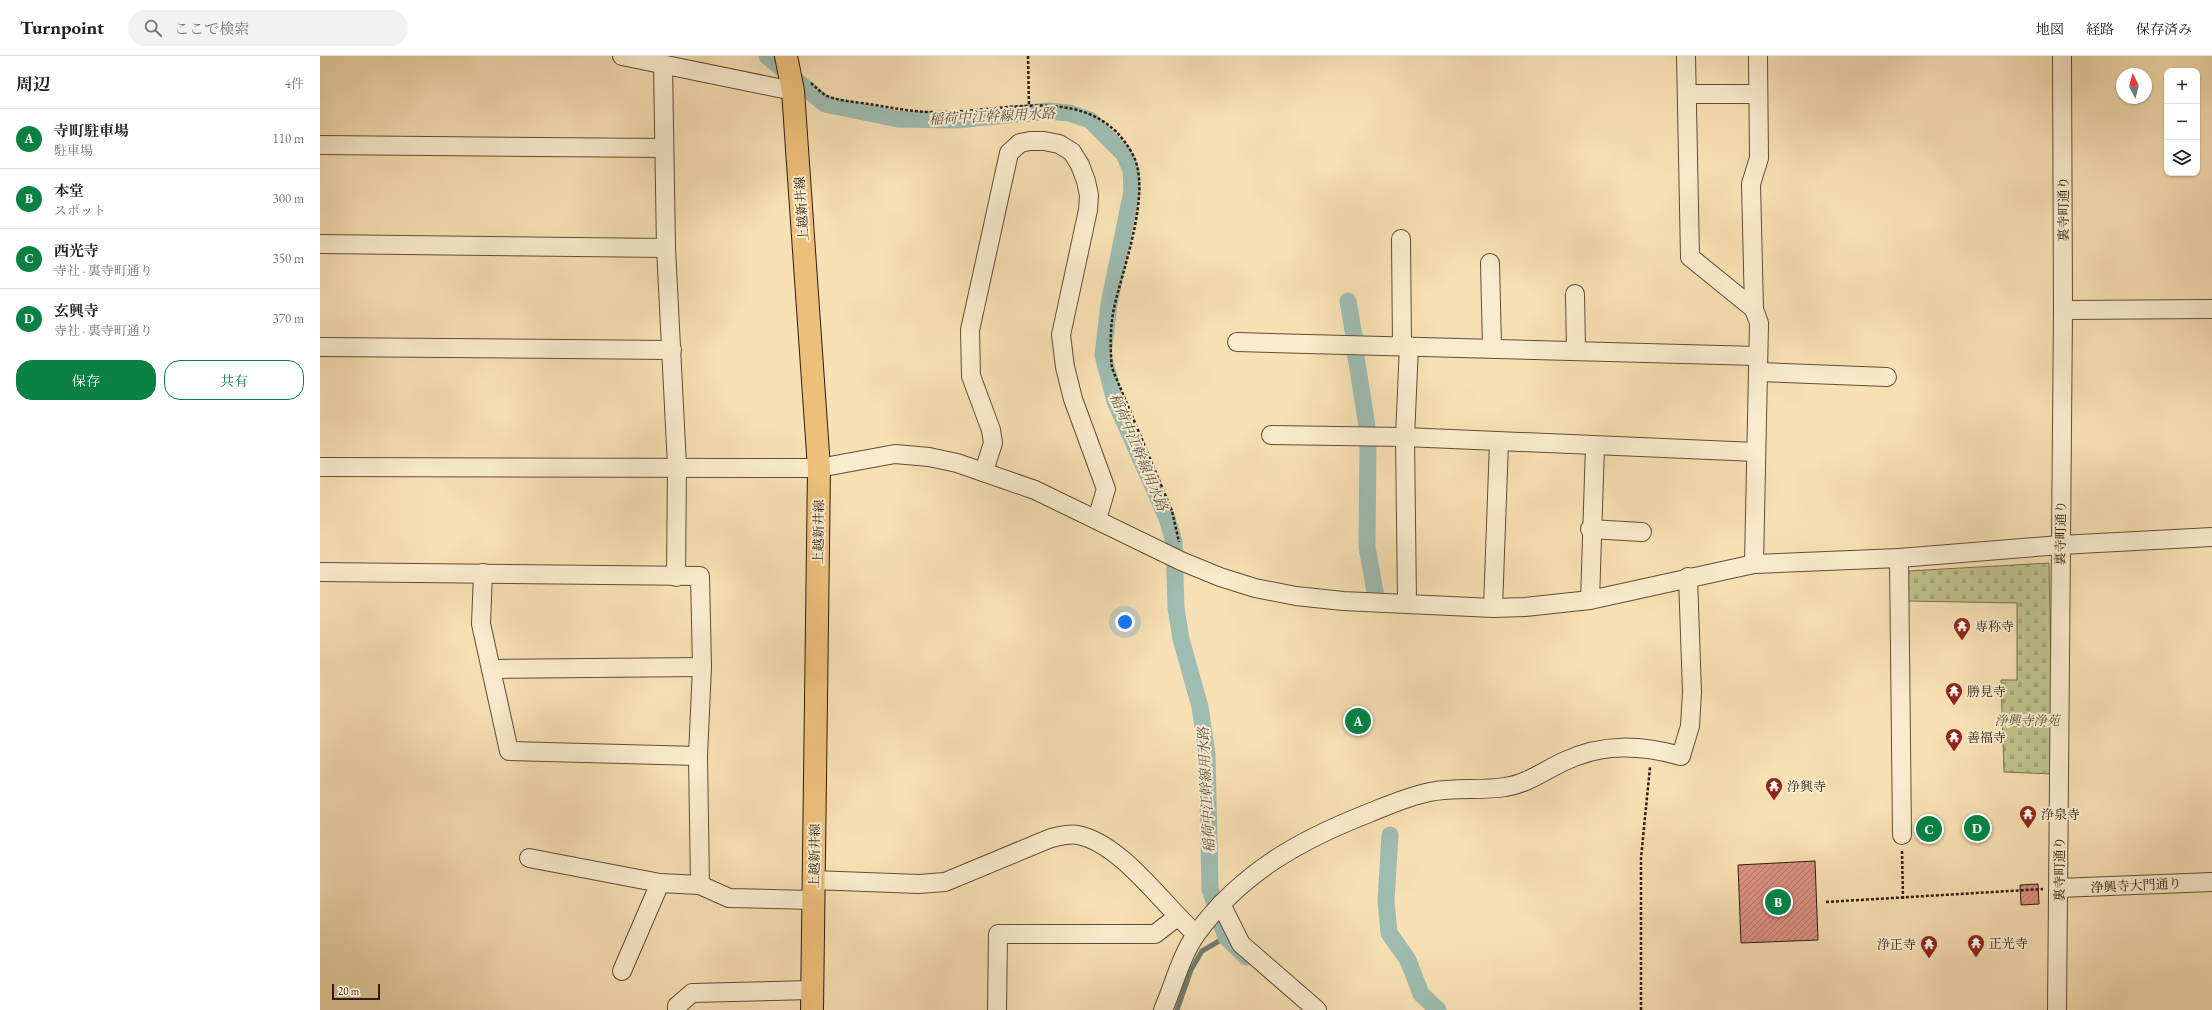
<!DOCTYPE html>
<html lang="ja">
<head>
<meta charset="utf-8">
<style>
	body { margin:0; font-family:"EB Garamond","Noto Serif JP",serif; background:#f2f2f2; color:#222 }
	.controls { position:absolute; right:12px; top:12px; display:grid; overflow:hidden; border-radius:8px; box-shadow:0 1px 3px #0004 }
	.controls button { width:36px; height:36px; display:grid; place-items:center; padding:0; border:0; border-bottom:1px solid #e0e0e0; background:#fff; color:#222; font:20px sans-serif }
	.compass { position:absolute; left:1796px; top:12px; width:36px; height:36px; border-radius:50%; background:#fff; box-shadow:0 1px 3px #0004; rotate:354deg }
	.scale { position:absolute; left:12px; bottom:10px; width:48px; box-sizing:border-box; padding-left:4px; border:2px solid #2c1c11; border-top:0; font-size:11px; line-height:14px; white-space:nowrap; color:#2c1c11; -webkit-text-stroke:3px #faebce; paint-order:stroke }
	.you { position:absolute; left:805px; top:566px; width:14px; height:14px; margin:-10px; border:3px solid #fff; border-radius:50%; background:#1a73e8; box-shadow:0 0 0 6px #1a73e833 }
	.badge { display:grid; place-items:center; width:26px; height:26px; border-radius:50%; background:#0b8043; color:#fff; font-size:13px; font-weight:700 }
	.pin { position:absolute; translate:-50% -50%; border:2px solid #fff; box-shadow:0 1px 4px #0006 }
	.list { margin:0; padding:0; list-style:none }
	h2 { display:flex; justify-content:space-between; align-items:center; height:52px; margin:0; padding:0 16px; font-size:17px }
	h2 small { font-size:13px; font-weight:400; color:#767676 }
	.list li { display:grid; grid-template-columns:26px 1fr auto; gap:12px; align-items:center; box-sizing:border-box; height:60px; padding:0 16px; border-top:1px solid #e0e0e0 }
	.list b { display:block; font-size:15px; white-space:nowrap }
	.list p { margin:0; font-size:13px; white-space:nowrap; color:#767676 }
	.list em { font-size:13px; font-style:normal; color:#767676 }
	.actions { display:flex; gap:8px; padding:12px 16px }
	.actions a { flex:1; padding:9px 0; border:1px solid #0b8043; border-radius:16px; text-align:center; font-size:14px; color:#0b8043 }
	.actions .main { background:#0b8043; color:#fff }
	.icon { flex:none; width:22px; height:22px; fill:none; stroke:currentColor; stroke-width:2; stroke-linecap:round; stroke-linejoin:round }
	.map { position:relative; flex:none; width:1892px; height:954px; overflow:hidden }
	header { display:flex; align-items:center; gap:24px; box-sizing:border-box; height:56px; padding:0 20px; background:#fff; border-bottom:1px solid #e0e0e0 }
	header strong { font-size:19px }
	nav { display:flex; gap:22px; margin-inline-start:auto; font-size:14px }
	.search { width:280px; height:36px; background:#f2f2f2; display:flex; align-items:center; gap:10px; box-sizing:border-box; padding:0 14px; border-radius:22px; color:#767676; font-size:15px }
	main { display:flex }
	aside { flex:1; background:#fff }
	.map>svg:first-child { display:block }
	.cemetery { fill:url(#cemetery-stones); stroke:#766f4e }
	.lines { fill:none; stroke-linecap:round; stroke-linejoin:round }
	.stream { stroke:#707c71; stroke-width:5 }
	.canal { stroke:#9ebcb1; stroke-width:17 }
	.building { fill:url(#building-hatch); stroke:#2c1c11 }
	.minor-casing { stroke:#5f4d3a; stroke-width:20 }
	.major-casing { stroke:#2c1c11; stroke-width:24 }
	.path { stroke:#2c1c11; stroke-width:2.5; stroke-dasharray:3 2; stroke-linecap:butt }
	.minor { stroke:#faebce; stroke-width:18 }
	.major { stroke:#ecc07a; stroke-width:22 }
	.labels { text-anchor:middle; stroke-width:4; stroke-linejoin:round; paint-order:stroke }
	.street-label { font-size:13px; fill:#2c1c11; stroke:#faebce }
	.poi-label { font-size:13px; fill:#2c1c11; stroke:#faebce; text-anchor:start }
	.park-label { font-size:13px; font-style:italic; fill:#584e36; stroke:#faebce }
	.water-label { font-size:14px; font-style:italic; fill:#545449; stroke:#faebce }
</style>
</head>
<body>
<header>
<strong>Turnpoint</strong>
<div class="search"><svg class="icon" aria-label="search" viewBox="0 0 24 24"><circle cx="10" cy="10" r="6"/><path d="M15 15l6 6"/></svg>ここで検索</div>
<nav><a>地図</a><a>経路</a><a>保存済み</a></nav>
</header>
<main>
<aside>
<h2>周辺<small>4件</small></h2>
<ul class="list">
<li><span class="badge">A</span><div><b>寺町駐車場</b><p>駐車場</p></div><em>110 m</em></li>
<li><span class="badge">B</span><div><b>本堂</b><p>スポット</p></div><em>300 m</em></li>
<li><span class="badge">C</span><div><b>西光寺</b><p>寺社 · 裏寺町通り</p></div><em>350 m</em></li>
<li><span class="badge">D</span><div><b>玄興寺</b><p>寺社 · 裏寺町通り</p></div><em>370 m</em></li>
</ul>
<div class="actions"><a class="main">保存</a><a>共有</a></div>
</aside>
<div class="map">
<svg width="1892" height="954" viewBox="0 0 1892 954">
	<defs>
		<pattern id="cemetery-stones" width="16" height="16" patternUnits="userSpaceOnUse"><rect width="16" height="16" fill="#bfc28b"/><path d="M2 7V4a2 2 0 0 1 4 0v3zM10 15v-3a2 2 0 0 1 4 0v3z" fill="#a4a677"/></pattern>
		<pattern id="building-hatch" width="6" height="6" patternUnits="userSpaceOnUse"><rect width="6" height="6" fill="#dc9084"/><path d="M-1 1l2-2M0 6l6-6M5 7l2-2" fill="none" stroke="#b3756b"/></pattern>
	</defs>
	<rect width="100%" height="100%" fill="#f7e0b3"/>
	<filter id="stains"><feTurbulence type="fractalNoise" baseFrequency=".005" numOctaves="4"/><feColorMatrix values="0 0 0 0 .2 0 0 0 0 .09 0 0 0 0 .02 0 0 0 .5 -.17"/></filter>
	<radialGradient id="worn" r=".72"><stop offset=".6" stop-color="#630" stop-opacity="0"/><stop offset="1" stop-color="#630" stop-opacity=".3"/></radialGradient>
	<polygon class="cemetery" points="1729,507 1733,718 1684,716 1681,624 1697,624 1697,547 1588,545 1588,515"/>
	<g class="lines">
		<polyline class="stream" points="857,954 871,914 882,895 906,881"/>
		<g class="canal">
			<polyline points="447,0 505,48 578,63 637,64 728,55 749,57 770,64 804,98 811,114 812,135 789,248 783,299 795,345 847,462 854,486 856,552 861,583 880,651 887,698 890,833 906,881 926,901"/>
			<polyline points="1028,245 1035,286"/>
			<polyline points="1035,294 1048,377"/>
			<polyline points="1048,387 1047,491 1056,541"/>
			<polyline points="1070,779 1066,845 1069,877 1088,904 1101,938 1118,954"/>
		</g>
	</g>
	<g class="building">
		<polygon points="1495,805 1498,884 1421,887 1418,809"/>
		<polygon points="1718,828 1719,848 1701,849 1700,829"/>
	</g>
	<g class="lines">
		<defs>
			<g id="minor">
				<polyline points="302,0 473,35"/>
				<polyline points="1366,0 1370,201 1434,253"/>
				<polyline points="343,9 346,192 357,410 356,521"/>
				<polyline points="1367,38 1438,38"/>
				<polyline points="0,89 344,92"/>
				<polyline points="1081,183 1082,290"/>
				<polyline points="0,188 346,192"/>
				<polyline points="1170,207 1172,291"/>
				<polyline points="1255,238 1256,294"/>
				<polyline points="1743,254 1892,253"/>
				<polyline points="917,286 1438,300"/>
				<polyline points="0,291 352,294"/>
				<polyline points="1438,316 1567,321"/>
				<polyline points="951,379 1085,381 1436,396"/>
				<polyline points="0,411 499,412 575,398 609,401 637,407 715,434 861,505 900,521 935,532 976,540 1023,545 1173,552 1205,551 1270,544 1434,508 1579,502 1740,489 1892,481"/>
				<polyline points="664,415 673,387 671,374 651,320 650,274 689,97 700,87 710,85 724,85 739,88 752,96 760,109 766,125 769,139 768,154 741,279 745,311 753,343 786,433 777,463"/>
				<polyline points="1270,473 1322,476"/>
				<polyline points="1579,502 1582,779"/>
				<polyline points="1434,508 1439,267 1434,253 1431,128 1439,102 1438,0"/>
				<polyline points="0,516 380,520 382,611 378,700 380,829 409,842 493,844"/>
				<polyline points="163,517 161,568 189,695 378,700"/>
				<polyline points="1270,544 1275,390"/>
				<polyline points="1087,547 1085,381 1089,290"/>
				<polyline points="1173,552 1179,386"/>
				<polyline points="171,613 382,611"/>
				<polyline points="209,802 340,827 380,829"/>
				<path d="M 493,824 L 599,828 L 625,826 L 731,782 C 740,780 749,777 758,779 C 802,788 843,849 876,878"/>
				<polyline points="1739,832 1892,826"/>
				<polyline points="901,848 921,888 997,954"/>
				<polyline points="302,915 340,827"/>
				<polyline points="357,954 357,950 372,937 492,934"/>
				<polyline points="677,954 678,878 835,878 857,861"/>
				<path d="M 843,954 C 854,929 861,899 877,877 C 922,816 980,784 1049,757 C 1069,749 1089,740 1110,736 C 1135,731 1161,735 1185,731 C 1207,728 1225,714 1245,705 C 1283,687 1321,689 1361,700 L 1370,670 L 1372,636 L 1368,521"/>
				<polyline points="1737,954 1743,254 1742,0"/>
			</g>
			<polyline id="major" points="466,0 473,35 499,412 492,954"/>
		</defs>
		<use href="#minor" class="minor-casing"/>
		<use href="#major" class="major-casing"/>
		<g class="path">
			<polyline points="708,0 709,50"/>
			<path d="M 491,27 C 496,31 500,36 505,39 C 517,45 536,46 549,48 C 574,52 596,57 621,56 C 687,56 774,25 813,99 C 832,136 803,212 794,252 C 790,271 790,293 792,312 L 852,455 L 859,486"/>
			<polyline points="1582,795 1583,843"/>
			<polyline points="1506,846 1723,833"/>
			<polyline points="1321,954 1321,802 1330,711"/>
		</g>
		<use href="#minor" class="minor"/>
		<use href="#major" class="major"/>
	</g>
	<defs>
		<symbol id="temple-pin" viewBox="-11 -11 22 30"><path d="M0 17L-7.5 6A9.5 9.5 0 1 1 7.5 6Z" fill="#8f2418" stroke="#faebce"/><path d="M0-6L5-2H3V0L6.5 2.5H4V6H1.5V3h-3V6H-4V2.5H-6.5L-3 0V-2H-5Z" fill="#fff"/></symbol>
	</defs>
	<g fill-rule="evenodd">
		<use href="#temple-pin" x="1632" y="560" width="20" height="27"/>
		<use href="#temple-pin" x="1624" y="625" width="20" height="27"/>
		<use href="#temple-pin" x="1624" y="671" width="20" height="27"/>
		<use href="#temple-pin" x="1444" y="720" width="20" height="27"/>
		<use href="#temple-pin" x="1698" y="748" width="20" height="27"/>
		<use href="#temple-pin" x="1646" y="877" width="20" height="27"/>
		<use href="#temple-pin" x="1599" y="878" width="20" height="27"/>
	</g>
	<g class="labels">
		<g class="street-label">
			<text transform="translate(481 153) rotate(-94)" y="5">上越新井線</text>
			<text transform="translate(1743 153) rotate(-90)" y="5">裏寺町通り</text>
			<text transform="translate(498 476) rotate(-89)" y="5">上越新井線</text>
			<text transform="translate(1740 477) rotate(-89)" y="5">裏寺町通り</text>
			<text transform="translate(494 800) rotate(-89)" y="5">上越新井線</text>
			<text transform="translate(1739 813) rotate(-90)" y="5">裏寺町通り</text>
			<text transform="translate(1816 829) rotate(-3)" y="5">浄興寺大門通り</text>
		</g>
		<g class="poi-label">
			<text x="1655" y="575">専称寺</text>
			<text x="1647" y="640">勝見寺</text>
			<text x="1647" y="686">善福寺</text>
			<text x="1467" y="735">浄興寺</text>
			<text x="1721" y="763">浄泉寺</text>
			<text x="1669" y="892">正光寺</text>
			<text x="1596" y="893" text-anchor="end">浄正寺</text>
		</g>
		<g class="park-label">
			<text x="1707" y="669">浄興寺浄苑</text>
		</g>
		<g class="water-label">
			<text transform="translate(672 60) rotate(-3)" y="5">稲荷中江幹線用水路</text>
			<text transform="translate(819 396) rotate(67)" y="5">稲荷中江幹線用水路</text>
			<text transform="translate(886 734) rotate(-93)" y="5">稲荷中江幹線用水路</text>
		</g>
	</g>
	<rect width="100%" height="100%" filter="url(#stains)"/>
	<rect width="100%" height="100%" fill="url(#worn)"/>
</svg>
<div class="controls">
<button>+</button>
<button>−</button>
<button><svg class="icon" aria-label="layers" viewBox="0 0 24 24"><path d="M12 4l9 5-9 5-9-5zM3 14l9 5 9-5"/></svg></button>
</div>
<svg class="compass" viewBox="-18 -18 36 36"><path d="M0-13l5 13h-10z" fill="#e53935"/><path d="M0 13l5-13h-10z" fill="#767676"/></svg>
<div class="scale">20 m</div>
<div class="you"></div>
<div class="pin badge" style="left:1038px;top:665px">A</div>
<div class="pin badge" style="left:1458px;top:846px">B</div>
<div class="pin badge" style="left:1609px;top:773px">C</div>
<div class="pin badge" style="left:1657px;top:772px">D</div>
</div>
</main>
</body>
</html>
